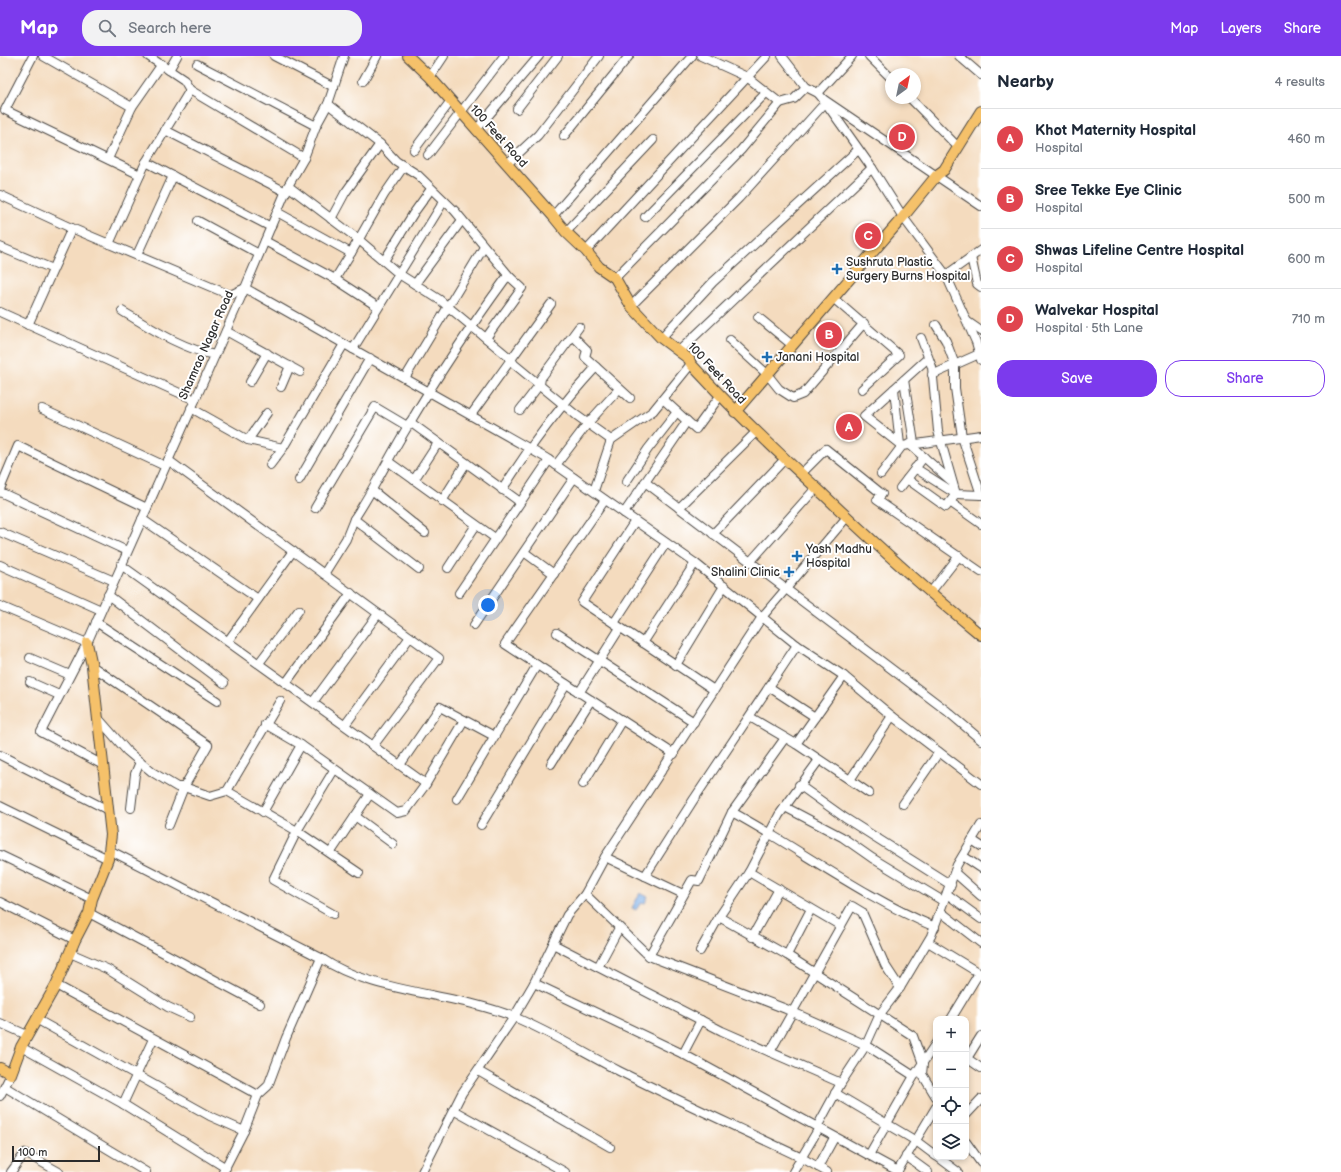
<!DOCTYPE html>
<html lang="en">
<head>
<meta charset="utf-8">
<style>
	body { margin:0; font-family:"Balsamiq Sans",sans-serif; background:#f2f2f3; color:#1f2937 }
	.controls { position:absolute; right:12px; bottom:12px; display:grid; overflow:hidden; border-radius:8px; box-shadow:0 2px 6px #0003 }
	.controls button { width:36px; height:36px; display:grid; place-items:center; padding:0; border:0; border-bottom:1px solid #e0e1e3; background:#fff; color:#1f2937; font:20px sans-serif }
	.compass { position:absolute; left:885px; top:12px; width:36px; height:36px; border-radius:50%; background:#fff; box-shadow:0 2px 6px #0003; rotate:33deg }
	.scale { position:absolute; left:12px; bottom:10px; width:88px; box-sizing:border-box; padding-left:4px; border:2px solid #2b2b2b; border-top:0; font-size:11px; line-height:14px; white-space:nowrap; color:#2b2b2b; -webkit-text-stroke:3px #fff; paint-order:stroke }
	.you { position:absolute; left:488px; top:549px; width:14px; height:14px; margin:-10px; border:3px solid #fff; border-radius:50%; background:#1a73e8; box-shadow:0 0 0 6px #1a73e833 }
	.badge { display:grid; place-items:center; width:26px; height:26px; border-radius:50%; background:#7c3aed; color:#fff; font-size:13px; font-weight:700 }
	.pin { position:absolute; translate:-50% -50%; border:2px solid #fff; box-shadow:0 1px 4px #0006 }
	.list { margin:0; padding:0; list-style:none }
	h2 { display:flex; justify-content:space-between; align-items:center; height:52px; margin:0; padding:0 16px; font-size:17px }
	h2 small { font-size:13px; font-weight:400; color:#747a83 }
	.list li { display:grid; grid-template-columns:26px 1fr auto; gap:12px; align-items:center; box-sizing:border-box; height:60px; padding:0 16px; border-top:1px solid #e0e1e3 }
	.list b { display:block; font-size:15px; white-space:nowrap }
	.list p { margin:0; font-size:13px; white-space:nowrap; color:#747a83 }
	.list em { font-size:13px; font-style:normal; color:#747a83 }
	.actions { display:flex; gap:8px; padding:12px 16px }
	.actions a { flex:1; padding:9px 0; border:1px solid #7c3aed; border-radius:16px; text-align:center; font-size:14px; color:#7c3aed }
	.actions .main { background:#7c3aed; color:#fff }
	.icon { flex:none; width:22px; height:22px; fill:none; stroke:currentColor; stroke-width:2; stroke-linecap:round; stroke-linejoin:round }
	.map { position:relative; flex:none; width:981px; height:1116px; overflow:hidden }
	header { display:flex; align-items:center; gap:24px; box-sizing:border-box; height:56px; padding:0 20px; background:#7c3aed; color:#fff }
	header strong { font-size:19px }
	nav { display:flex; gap:22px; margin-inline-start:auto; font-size:14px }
	.search { width:280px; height:36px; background:#f2f2f3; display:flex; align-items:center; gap:10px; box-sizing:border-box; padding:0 14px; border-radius:16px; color:#747a83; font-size:15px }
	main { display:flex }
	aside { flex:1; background:#fff }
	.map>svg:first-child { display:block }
	.water { fill:#7cade7; stroke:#546c89 }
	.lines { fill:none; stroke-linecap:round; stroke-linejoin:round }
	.minor-casing { stroke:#494541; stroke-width:10 }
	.major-casing { stroke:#494541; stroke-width:12 }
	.minor { stroke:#fff; stroke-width:8 }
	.major { stroke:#f5c16b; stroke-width:10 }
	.poi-dot { fill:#1f6fb2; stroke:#fff; stroke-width:1.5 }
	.labels { text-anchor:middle; stroke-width:4; stroke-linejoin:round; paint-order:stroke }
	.street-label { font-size:12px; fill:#2b2b2b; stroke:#fff }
	.poi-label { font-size:12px; fill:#2b2b2b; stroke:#fff; text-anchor:start }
</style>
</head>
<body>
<header>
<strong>Map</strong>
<div class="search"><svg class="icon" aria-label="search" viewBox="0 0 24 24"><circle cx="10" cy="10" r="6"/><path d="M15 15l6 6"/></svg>Search here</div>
<nav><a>Map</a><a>Layers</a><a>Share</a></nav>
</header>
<main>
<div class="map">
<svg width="981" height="1116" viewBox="0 0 981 1116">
	<rect width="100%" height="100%" fill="#fff"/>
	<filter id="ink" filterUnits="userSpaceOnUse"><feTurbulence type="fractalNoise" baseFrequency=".025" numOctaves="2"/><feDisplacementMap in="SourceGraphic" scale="8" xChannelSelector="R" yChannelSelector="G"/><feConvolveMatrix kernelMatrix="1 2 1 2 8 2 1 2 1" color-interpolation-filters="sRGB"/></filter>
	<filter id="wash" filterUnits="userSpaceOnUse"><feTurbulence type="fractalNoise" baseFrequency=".012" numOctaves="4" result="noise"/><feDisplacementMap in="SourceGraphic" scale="16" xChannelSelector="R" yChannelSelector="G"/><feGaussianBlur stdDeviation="0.9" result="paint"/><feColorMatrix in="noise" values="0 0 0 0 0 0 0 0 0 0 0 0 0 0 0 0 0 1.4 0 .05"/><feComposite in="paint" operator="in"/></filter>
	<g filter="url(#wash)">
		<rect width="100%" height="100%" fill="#f4dbbe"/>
		<polygon class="water" points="640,837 648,841 645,847 640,848 636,854 632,852"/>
	</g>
	<g filter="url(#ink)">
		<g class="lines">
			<defs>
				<g id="minor">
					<polyline points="33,0 5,54 140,119"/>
					<polyline points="43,0 132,51 162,8"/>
					<polyline points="148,0 184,24 190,34 304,102"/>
					<polyline points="274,0 334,31"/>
					<polyline points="701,0 747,21 780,47 794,43 806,31"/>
					<polyline points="782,0 806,31 818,37 823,43 981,150"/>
					<polyline points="869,0 891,22"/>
					<polyline points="959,0 981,19"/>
					<polyline points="197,8 316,70"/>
					<polyline points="169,14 177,0"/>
					<polyline points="430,21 444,0"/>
					<polyline points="363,25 377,0"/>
					<polyline points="190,34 146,106 271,171"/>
					<polyline points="818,37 852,0"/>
					<polyline points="910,42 958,91"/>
					<polyline points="823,43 872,112 903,161 946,219 976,286 981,304"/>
					<polyline points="328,48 380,88 396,105 418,119 455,155 510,221"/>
					<polyline points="517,53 558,0"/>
					<polyline points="165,74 286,136"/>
					<polyline points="476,74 539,0"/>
					<polyline points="564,80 629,0"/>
					<polyline points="414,94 450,46"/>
					<polyline points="428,99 504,0"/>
					<polyline points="108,103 132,51"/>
					<polyline points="507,108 538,79 599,0"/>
					<polyline points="288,130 358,183 399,218 440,244 511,303 514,308 576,359 611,384"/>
					<polyline points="0,139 69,171 230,239 245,232 546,402 695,507 797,589 844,620 892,660 981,728"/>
					<polyline points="277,156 351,197 384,139 404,110"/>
					<polyline points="553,160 692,0"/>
					<polyline points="645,161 765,38"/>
					<polyline points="331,163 345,137 380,88"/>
					<polyline points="198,165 259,198"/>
					<polyline points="566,176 653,84"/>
					<polyline points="265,185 335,223 378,251"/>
					<polyline points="109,188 146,106"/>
					<polyline points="0,191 53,213"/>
					<polyline points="586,195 767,0"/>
					<polyline points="137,199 173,120"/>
					<polyline points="971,201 977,228 981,231"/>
					<polyline points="384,205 413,158 431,133"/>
					<polyline points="946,219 981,194"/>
					<polyline points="615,222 741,94 780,47"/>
					<polyline points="335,223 351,197"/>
					<polyline points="415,228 462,164"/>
					<polyline points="833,242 899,299 862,333"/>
					<polyline points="631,250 739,142 825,47"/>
					<path d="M 122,255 C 151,272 182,293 215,299"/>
					<polyline points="0,256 195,344"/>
					<polyline points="758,261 792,289"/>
					<polyline points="968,266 981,275"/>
					<polyline points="28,269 72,172"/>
					<polyline points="936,269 946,285 955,309 955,332 962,381 981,439"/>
					<polyline points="226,275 300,316"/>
					<polyline points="573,280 587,294 585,301 630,342"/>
					<polyline points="661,282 713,226 858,94"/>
					<polyline points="921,282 932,311 938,375 956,438 981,439"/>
					<polyline points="730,284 767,318 779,333 793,342 803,338 864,267"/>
					<polyline points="353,293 444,145"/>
					<polyline points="679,295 872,112"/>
					<polyline points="932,319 979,298"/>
					<polyline points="405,322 484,191"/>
					<polyline points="904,324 914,387"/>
					<polyline points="250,326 267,297"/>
					<polyline points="281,331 290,310"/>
					<polyline points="894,333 900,389"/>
					<polyline points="191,352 248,384 267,357"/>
					<polyline points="42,353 165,410"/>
					<polyline points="520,354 540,328 541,322 579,271"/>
					<polyline points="471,359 551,248"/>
					<polyline points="687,365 696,373 720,340"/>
					<polyline points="410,366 520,446"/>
					<polyline points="248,384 283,392"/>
					<polyline points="909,388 950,424"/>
					<polyline points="902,390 864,360 928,302"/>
					<polyline points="168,404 439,602 373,690"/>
					<polyline points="389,406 495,482"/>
					<polyline points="270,409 283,392 344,288"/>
					<polyline points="556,409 588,367 619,333"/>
					<polyline points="801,418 826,393 882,438 877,444 981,516"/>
					<polyline points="881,418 902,390 981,379"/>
					<polyline points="907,423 946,451 956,438 915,412"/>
					<polyline points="299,424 370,302"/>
					<polyline points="414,424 438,387"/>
					<polyline points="626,426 648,393 677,356"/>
					<polyline points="645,426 947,655 981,684"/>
					<polyline points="900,432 924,401"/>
					<polyline points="0,433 18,390 147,452"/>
					<path d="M 502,434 C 530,390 560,350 596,311"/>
					<polyline points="373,435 425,477"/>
					<polyline points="594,435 611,384 653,355 691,308"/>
					<polyline points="0,436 127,495"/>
					<polyline points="605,444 505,588 674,698"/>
					<polyline points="442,445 466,407"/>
					<polyline points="950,446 981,468"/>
					<polyline points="315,452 375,351 407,370"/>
					<polyline points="679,452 756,376"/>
					<polyline points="624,457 687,365 663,343"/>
					<polyline points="142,463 258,543"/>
					<polyline points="635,465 582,546 714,634"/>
					<polyline points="0,476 114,525"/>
					<polyline points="713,478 785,403"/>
					<polyline points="524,496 554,518"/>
					<polyline points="751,505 816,432"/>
					<polyline points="0,509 101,554"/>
					<polyline points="121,509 426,728"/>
					<polyline points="448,512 476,469"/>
					<path d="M 419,513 L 354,463 C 374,433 389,401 408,370 C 438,319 471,270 506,222 L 510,221 L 522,232 L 486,282"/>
					<polyline points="324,518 346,483 354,463"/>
					<polyline points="459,537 549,404"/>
					<polyline points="930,537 959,500"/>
					<polyline points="108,539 224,627"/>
					<polyline points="0,550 87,587"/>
					<polyline points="96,566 217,645"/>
					<polyline points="614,567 666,487"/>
					<polyline points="474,569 574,422"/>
					<polyline points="557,577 694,666"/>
					<polyline points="228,585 293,495"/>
					<polyline points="643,587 695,507"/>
					<polyline points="30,602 70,619"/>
					<polyline points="259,607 299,554"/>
					<polyline points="676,609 724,530"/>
					<polyline points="92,610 208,689 184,731 169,769"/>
					<polyline points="844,620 796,688 850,724 892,660"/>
					<polyline points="30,626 59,639"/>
					<polyline points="286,627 351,537"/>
					<polyline points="769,631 815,661"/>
					<polyline points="579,637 620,572"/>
					<polyline points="313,646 378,558"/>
					<polyline points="750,661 796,688"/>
					<polyline points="98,662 127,695 152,716 177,731 184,731 210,740 227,735 280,645"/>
					<polyline points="265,668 301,689 397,757 406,755 426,728 464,664"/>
					<polyline points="345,669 410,581"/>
					<polyline points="0,699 108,754"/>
					<polyline points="551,708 591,644"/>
					<polyline points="103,709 41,676 87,587 245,232 288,130 304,102 316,70 328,48 344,0"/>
					<polyline points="400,709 440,651 494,680"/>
					<polyline points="850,724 869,737"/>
					<polyline points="583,728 622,664"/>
					<polyline points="799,729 845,762 951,829"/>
					<polyline points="227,735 297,775 359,817"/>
					<polyline points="457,743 537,609"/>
					<polyline points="903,748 939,696"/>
					<polyline points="0,750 108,803"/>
					<polyline points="785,751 842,781 872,802 943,845"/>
					<polyline points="131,752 135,718 140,706"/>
					<polyline points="263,756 301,689"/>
					<path d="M 732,756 C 800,793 863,841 935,871"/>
					<polyline points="355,760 393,788"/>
					<polyline points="481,769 566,628"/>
					<polyline points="972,784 981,790"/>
					<polyline points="109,794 321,902 286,982 268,1030 258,1039 244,1075 223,1116"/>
					<polyline points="331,796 370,738"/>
					<polyline points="0,799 92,843"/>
					<polyline points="963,800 981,812"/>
					<polyline points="605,801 683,838"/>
					<polyline points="749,816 779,759 819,704"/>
					<polyline points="955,817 981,840"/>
					<polyline points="645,820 694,743 797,589"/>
					<polyline points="585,838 649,900 786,953 866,989 914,1020 936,987"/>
					<polyline points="947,838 981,863"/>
					<polyline points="0,846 75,884"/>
					<polyline points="941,856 981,887"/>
					<polyline points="89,857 260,948"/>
					<polyline points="333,858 273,824 297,775 334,714"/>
					<polyline points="719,861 787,899 913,980 923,1008 922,1018 936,1041"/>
					<polyline points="752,881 779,833"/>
					<polyline points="928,886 979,917 951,963"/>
					<polyline points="553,888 722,975 841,1027"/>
					<polyline points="700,895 719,861 749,816 841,870"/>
					<polyline points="70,897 107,913 168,951 190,961"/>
					<polyline points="787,899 811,853"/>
					<polyline points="649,900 692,824 699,825 732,756 785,682"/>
					<path d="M 321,902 C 373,938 454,936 514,961 C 550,976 584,997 619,1015 C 679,1045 741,1073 802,1102 L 827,1116"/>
					<polyline points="598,911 619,872"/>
					<polyline points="534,927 683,998 898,1115"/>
					<polyline points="56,929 258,1039"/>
					<polyline points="36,963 210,1060 244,1075"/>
					<polyline points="0,967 27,979"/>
					<polyline points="21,991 123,1048 226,1112"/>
					<polyline points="770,996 852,850 862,856 885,909 900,932"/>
					<polyline points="683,998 701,964"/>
					<polyline points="968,1003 981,1012"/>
					<polyline points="966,1004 981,980"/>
					<polyline points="478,1015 610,1091"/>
					<polyline points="5,1031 146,1116"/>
					<polyline points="835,1037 916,1085 936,1100"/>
					<polyline points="0,1040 11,1018"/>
					<polyline points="123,1048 153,983"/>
					<polyline points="453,1054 565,1116"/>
					<polyline points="966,1059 981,1043"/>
					<polyline points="817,1071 841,1027 866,989 880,958 900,932 931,880 957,809 981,769"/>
					<polyline points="966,1086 981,1107"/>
					<polyline points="869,1099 914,1020"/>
					<polyline points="906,1100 928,1116"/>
					<polyline points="938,1101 958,1116"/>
					<polyline points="818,1111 834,1082"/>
					<polyline points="11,1116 25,1097 59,1116"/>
					<polyline points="422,1116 462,1037 514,961 534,927 567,859 585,838 605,801 762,561 847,461"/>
					<polyline points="793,1116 819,1072"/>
					<polyline points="897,1116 936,1051"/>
				</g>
				<g id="major">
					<path d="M 408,0 L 430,21 L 553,160 L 566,176 L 586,195 L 599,211 L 615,222 L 631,250 L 661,282 L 689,303 L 691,308 C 733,354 777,396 823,438 C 874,487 926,534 981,579"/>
					<polyline points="735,356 903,161 937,119 944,114 981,55"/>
					<polyline points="0,1012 11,1018 21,991 56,929 75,884 89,857 92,843 108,803 111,779 92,610 87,587"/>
				</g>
			</defs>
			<use href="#minor" class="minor-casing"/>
			<use href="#major" class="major-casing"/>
			<use href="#minor" class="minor"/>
			<use href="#major" class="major"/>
		</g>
	</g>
	<g class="poi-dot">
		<path d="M835 207h4v4h4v4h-4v4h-4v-4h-4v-4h4z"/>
		<path d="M765 295h4v4h4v4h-4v4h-4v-4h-4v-4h4z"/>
		<path d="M795 494h4v4h4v4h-4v4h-4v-4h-4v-4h4z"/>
		<path d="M787 510h4v4h4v4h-4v4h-4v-4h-4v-4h4z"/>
	</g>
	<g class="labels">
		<g class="street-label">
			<text transform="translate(499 80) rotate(48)" y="4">100 Feet Road</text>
			<text transform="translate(206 289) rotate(-66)" y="4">Shamrao Nagar Road</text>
			<text transform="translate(717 317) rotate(47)" y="4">100 Feet Road</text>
		</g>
		<g class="poi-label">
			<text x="846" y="210">Sushruta Plastic<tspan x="846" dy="14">Surgery Burns Hospital</tspan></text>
			<text x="776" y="305">Janani Hospital</text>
			<text x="806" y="497">Yash Madhu<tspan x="806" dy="14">Hospital</tspan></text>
			<text x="780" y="520" text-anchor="end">Shalini Clinic</text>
		</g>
	</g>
</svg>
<div class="controls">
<button>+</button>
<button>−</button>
<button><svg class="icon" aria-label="locate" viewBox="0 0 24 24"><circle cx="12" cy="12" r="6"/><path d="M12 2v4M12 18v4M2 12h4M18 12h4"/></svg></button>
<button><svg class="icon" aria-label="layers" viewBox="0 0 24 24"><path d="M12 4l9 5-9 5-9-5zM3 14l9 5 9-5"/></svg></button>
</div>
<svg class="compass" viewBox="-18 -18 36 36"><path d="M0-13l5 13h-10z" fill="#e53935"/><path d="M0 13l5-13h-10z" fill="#747a83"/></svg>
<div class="scale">100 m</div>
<div class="you"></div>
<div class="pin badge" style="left:849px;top:371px;background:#e0444e">A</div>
<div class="pin badge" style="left:829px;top:279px;background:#e0444e">B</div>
<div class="pin badge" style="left:868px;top:180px;background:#e0444e">C</div>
<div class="pin badge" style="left:902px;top:81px;background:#e0444e">D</div>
</div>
<aside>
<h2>Nearby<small>4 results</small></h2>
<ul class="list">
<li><span class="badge" style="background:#e0444e">A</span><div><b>Khot Maternity Hospital</b><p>Hospital</p></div><em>460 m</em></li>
<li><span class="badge" style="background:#e0444e">B</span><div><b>Sree Tekke Eye Clinic</b><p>Hospital</p></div><em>500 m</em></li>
<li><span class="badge" style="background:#e0444e">C</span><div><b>Shwas Lifeline Centre Hospital</b><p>Hospital</p></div><em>600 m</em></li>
<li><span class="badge" style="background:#e0444e">D</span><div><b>Walvekar Hospital</b><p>Hospital · 5th Lane</p></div><em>710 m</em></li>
</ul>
<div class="actions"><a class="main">Save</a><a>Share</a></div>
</aside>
</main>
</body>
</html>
